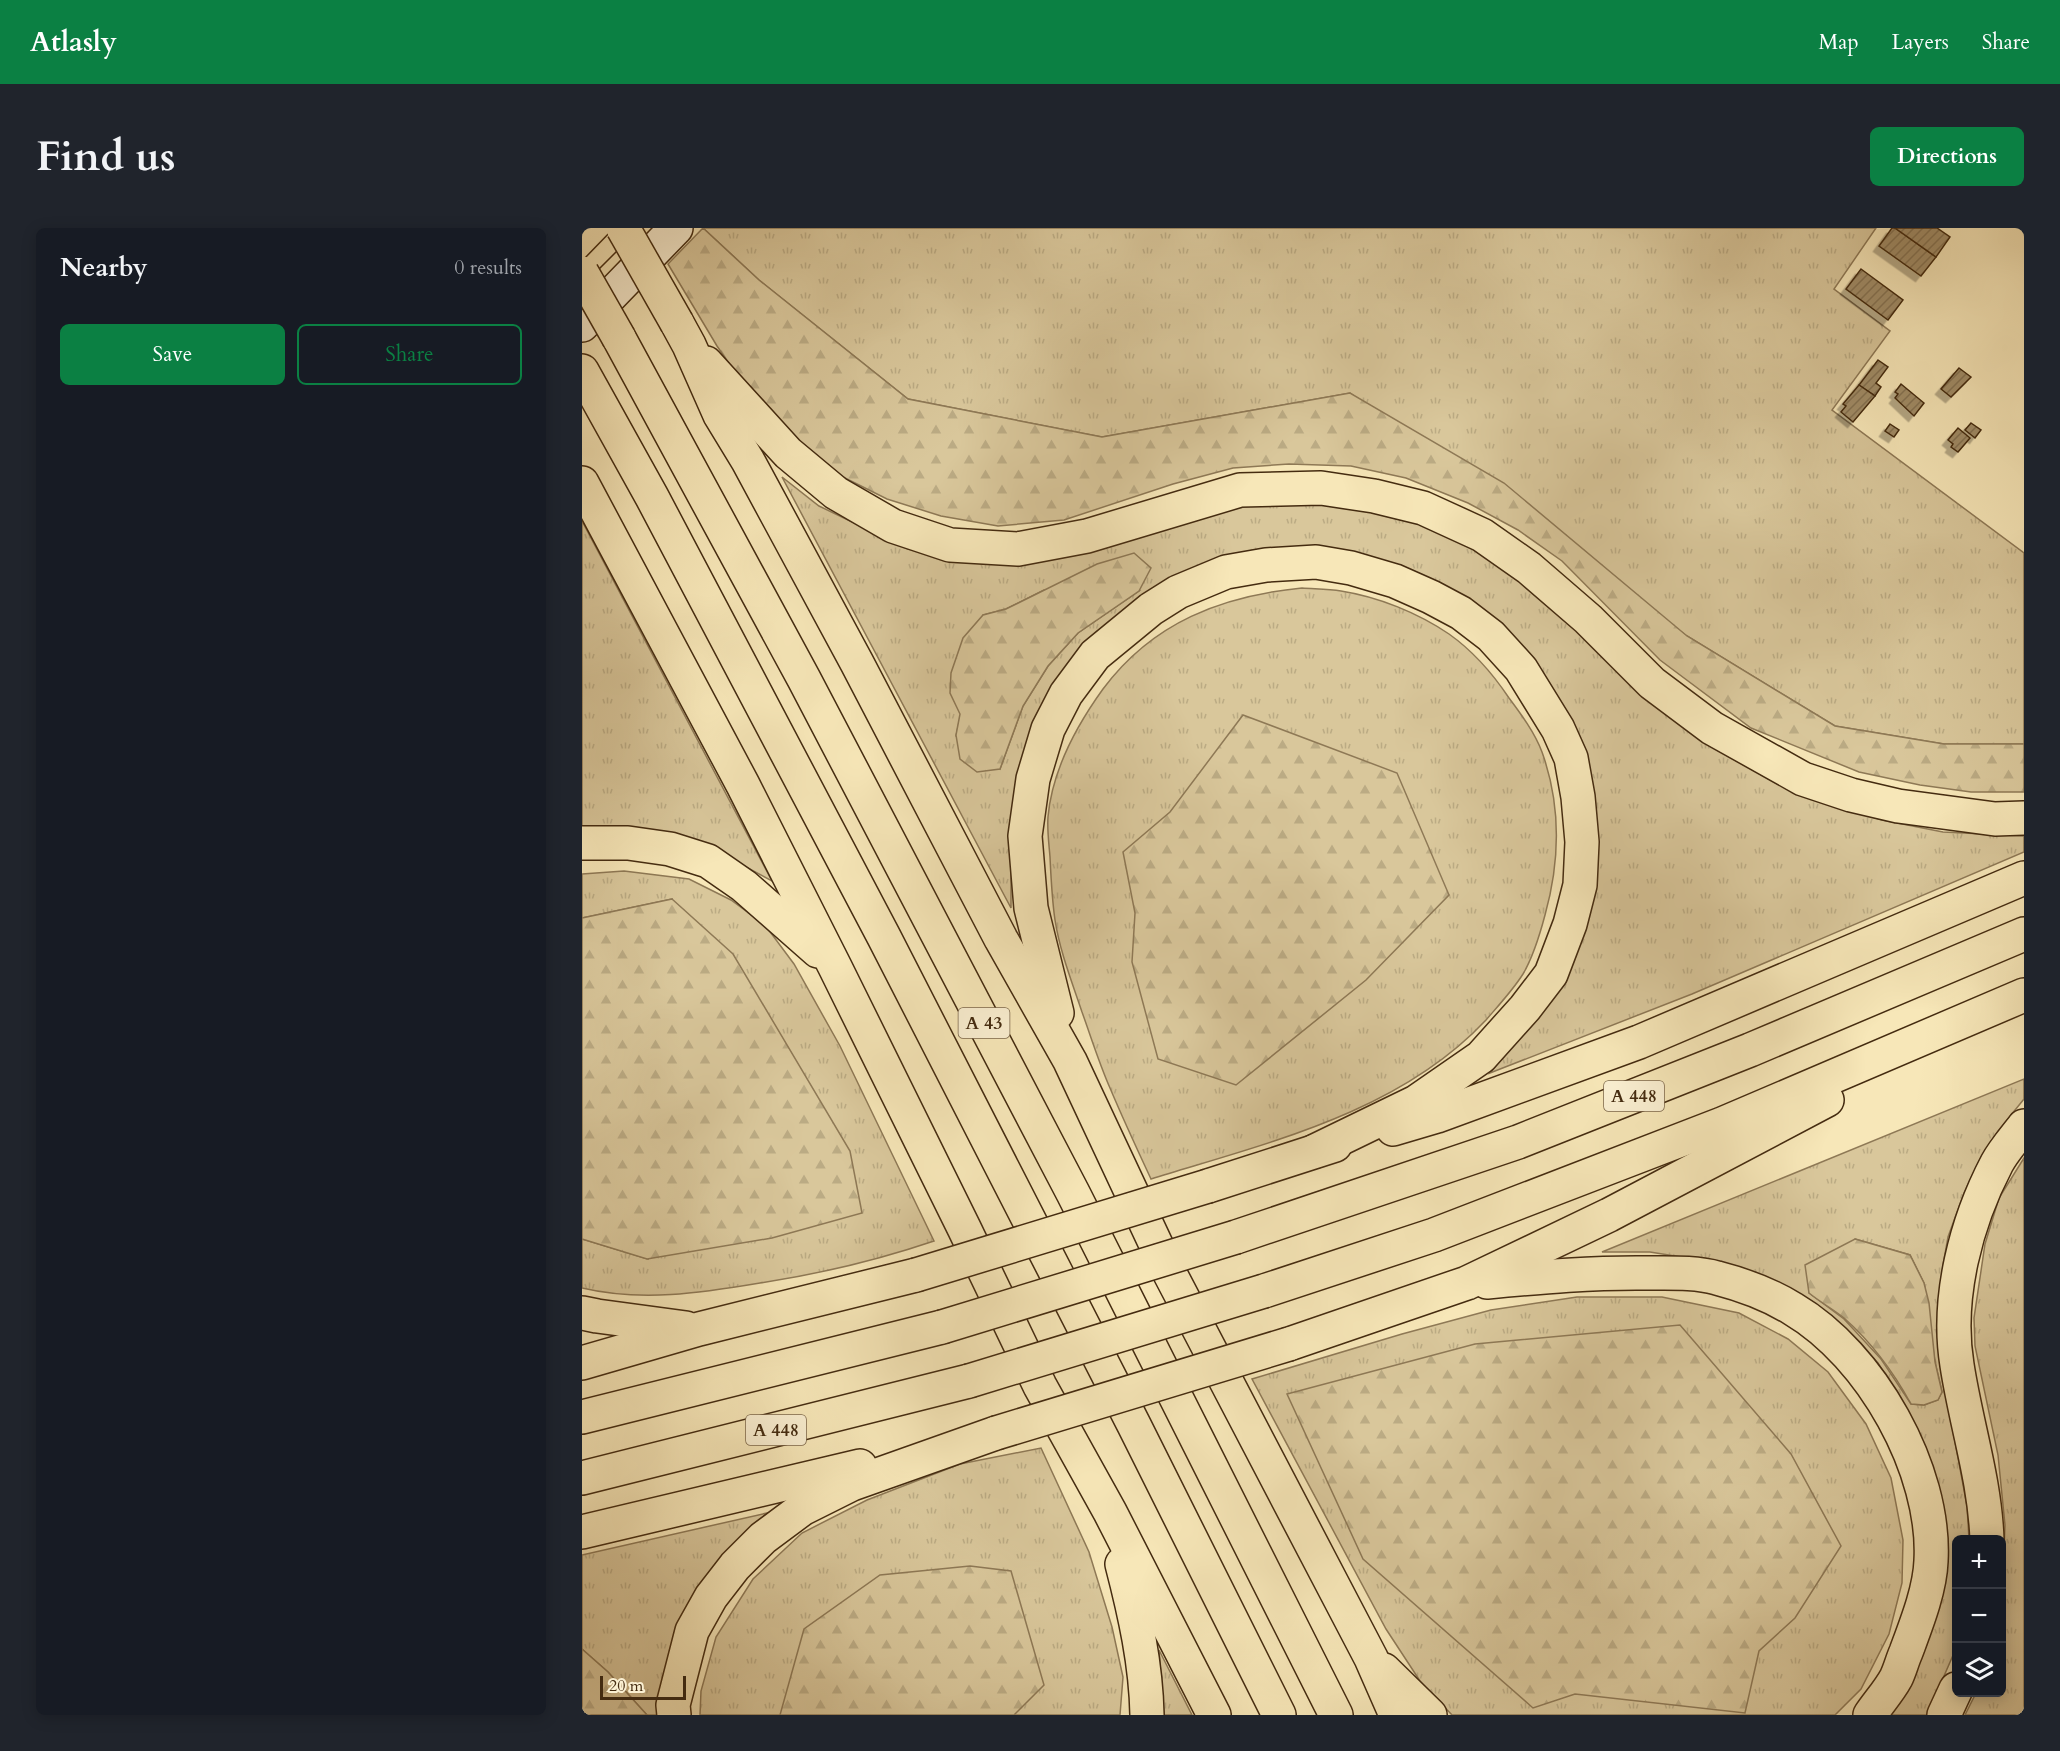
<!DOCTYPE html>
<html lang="en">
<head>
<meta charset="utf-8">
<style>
	body { margin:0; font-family:Cardo,serif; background:#20242c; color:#f1f3f6 }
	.controls { position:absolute; right:18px; bottom:18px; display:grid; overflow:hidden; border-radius:9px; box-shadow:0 3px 15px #0003 }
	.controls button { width:54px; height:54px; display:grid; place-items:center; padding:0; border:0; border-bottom:2px solid #363941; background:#171b24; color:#f1f3f6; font:30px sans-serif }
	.scale { position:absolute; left:18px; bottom:15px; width:86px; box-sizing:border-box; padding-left:6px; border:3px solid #442b10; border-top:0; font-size:16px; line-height:21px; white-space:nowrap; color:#442b10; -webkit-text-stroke:4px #faefd1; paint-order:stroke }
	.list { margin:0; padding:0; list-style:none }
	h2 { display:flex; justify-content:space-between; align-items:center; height:78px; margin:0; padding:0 24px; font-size:26px }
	h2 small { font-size:20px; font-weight:400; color:#9ea1a6 }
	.actions { display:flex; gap:12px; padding:18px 24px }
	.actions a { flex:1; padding:14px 0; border:2px solid #0b8043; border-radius:9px; text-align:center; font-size:21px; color:#0b8043 }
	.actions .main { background:#0b8043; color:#fff }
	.icon { flex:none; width:33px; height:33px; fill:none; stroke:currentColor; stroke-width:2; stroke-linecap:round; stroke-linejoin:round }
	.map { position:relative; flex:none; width:1442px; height:1487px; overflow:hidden; border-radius:9px }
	header { display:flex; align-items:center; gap:36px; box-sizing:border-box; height:84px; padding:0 30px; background:#0b8043; color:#fff }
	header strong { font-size:28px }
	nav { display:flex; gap:33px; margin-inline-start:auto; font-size:21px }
	.intro { display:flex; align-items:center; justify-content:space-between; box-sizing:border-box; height:144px; padding:0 36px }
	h1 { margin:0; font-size:42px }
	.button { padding:15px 27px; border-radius:9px; background:#0b8043; color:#fff; font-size:21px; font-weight:700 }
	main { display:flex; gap:36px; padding:0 36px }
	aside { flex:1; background:#171b24; border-radius:9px; box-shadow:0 3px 15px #0003 }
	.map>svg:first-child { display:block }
	.grass { fill:url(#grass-tufts); stroke:#8e7956; stroke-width:1.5; fill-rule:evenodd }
	.forest { fill:url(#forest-firs); stroke:#8e7956; stroke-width:1.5 }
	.building { fill:url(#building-hatch); stroke:#442b10; stroke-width:1.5; filter:url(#shadow) }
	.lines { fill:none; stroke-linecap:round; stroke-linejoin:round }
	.secondary-casing { stroke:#442b10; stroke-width:36 }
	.motorway-casing { stroke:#442b10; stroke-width:36 }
	.secondary { stroke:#faefd1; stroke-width:33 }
	.motorway { stroke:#f7e7b8; stroke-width:33 }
	.tram { stroke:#442b10; stroke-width:1.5 }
	.motorway-bridge-casing { stroke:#442b10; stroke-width:36; stroke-linecap:butt }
	.motorway-bridge { stroke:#f7e7b8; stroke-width:33 }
	.labels { text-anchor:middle; stroke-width:5; stroke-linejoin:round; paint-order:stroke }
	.shield { fill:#faefd1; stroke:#7b664a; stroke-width:1.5 }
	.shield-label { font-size:18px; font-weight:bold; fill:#442b10 }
</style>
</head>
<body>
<header>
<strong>Atlasly</strong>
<nav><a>Map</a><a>Layers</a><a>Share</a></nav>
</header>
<div class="intro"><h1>Find us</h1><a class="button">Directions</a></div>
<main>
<aside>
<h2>Nearby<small>0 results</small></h2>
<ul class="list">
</ul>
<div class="actions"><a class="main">Save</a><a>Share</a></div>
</aside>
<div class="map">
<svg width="1442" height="1487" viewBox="0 0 1442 1487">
	<defs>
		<pattern id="grass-tufts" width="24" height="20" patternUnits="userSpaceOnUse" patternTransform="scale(1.5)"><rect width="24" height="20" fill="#d9c79b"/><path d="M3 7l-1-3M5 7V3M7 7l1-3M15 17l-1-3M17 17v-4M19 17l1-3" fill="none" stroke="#bbab84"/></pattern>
		<pattern id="forest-firs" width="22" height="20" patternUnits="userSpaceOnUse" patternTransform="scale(1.5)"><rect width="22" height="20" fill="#d9c79b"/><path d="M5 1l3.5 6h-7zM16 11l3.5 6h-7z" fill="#bbab84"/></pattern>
		<pattern id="building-hatch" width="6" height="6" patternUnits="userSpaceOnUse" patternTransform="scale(1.5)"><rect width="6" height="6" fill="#a18d67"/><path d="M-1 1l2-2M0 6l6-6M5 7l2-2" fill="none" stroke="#857353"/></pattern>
		<filter id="shadow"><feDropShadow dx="-5.5" dy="5.5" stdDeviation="0" flood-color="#0004"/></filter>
	</defs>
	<rect width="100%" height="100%" fill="#f7e7b8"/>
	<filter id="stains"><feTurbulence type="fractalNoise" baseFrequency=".00333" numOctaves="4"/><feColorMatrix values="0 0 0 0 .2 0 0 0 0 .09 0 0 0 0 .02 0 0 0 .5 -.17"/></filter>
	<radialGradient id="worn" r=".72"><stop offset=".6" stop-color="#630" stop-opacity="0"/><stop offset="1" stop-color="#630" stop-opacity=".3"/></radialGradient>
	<g class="grass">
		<polygon points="121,0 1294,0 1252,61 1308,103 1250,182 1442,325 1442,516 1362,516 1253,498 1105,408 768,165 520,209 326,171 177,52"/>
		<path d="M 200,249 L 237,278 L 326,321 L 382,330 L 677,270 L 740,273 L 843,294 L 946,349 L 1110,505 L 1148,529 L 1194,555 L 1239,573 L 1300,592 L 1361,604 L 1442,608 L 1442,624 L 1110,766 L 908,845 L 948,796 L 1012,635 L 929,411 L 731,327 L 513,409 L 429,615 L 429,680 ZM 462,362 L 557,363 L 496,405 L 466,438 L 441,478 L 418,541 L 374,508 L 401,387 L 424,381 Z"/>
		<polygon points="0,293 190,653 123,617 0,603"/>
		<path d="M 720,360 C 733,361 746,361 759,363 C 797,369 836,385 867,406 C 891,423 911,446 927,470 C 939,486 953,505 960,524 C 979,577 978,633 963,687 C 958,706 951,729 941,746 C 931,762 916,778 904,792 C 817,885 685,915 569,951 C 555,921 541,891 528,860 C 517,835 509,809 500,784 C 490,754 478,724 473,692 C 470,672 469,650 468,629 C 467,616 465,602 466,589 C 470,543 495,497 521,461 C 571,394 640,368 720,360 Z"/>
		<path d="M 42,643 L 107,651 L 149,672 L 183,697 L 212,736 L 258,818 L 352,1013 C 296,1032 237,1046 178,1055 C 119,1065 59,1074 0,1060 L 0,1011 L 66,1031 L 90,671 L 0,690 L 0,646 Z"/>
		<path d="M 1442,851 L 1442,871 L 1416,903 L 1397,933 L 1382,965 L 1366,1009 L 1361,1037 L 1357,1079 L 1360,1144 L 1385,1278 L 1387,1311 L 1374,1312 L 1374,1413 L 1372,1425 L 1345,1487 L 1306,1487 L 1320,1467 L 1345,1416 L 1360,1346 L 1348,1239 L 1328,1187 L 1296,1135 L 1265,1104 L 1124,1033 L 1068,1024 L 1020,1024 ZM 1273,1011 L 1328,1027 L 1342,1055 L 1353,1134 L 1360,1164 L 1356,1172 L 1342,1177 L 1329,1176 L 1299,1131 L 1262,1091 L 1227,1065 Z"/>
		<polygon points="1442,930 1442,1483 1440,1487 1383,1487 1394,1465 1420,1464 1420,1372 1423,1297 1416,1227 1393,1118 1392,1090 1403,1016 1417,970"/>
		<polygon points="995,1069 1080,1069 1157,1085 1206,1111 1246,1144 1284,1196 1309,1250 1321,1312 1320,1355 1307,1406 1279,1461 1253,1487 870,1487 838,1453 804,1401 670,1151 820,1106 909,1082"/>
		<polygon points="459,1220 507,1324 530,1399 541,1449 538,1487 118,1487 119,1463 134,1409 171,1351 220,1305 285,1272 378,1236"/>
		<polygon points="185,1285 129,1343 79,1487 65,1487 26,1444 0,1421 0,1327"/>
		<polygon points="577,1422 610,1487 582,1487"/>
	</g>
	<g class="forest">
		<polygon points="121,0 177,52 326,171 520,209 768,165 922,255 1105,408 1253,498 1362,516 1442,516 1442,564 1389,564 1338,557 1277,544 1169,500 1078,432 980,333 936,302 886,275 824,250 769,238 707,236 651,240 591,256 482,292 416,298 359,288 305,271 259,248 215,213 170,169 135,118 86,36"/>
		<polygon points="552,325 569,340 557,363 496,405 466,438 441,478 418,541 395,544 378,531 374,507 378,486 368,465 369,445 381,410 401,387 424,381 515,336"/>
		<polygon points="661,487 815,545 867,667 784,752 654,857 576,831 550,734 553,685 541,624 588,584"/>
		<polygon points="90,671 151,726 268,923 280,985 190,1010 65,1031 0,1011 0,690"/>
		<path d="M 1273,1011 L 1328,1027 L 1342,1055 L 1347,1075 L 1353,1134 L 1360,1164 L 1356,1172 L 1342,1177 L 1329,1176 C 1312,1145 1288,1113 1262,1090 C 1251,1081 1238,1074 1227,1065 L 1223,1037 Z"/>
		<polygon points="1098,1097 1209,1226 1259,1318 1213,1390 1177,1423 1163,1485 993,1466 951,1480 781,1331 705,1166 893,1116"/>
		<polygon points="388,1338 429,1343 462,1457 432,1487 198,1487 222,1401 298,1347"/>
		<polygon points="0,1421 26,1444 65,1487 0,1487"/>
	</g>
	<g class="building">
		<polygon points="1310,0 1313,0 1354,29 1339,48 1297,18"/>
		<polygon points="1313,0 1355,0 1368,9 1354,29"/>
		<polygon points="1279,41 1321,72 1306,92 1264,61"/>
		<polygon points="1296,132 1306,139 1294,155 1299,159 1293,168 1277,157"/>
		<polygon points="1377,140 1389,149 1369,169 1359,161"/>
		<polygon points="1319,156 1342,175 1332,188 1313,170 1316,166 1313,164"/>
		<polygon points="1277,157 1293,168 1271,194 1259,184 1264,178 1261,176"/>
		<polygon points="1389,195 1399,202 1393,210 1383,202"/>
		<polygon points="1308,196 1317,202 1312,209 1303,203"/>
		<polygon points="1376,200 1388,210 1376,224 1369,219 1371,216 1366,212"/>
	</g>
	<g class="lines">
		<defs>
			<polyline id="secondary" points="0,97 94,0"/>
			<g id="motorway">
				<polyline points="95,95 107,117 138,187 166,233 275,435 419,711 488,833 584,1038 789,1430 814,1487"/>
				<polyline points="37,110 222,451 491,965 754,1487"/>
				<polyline points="124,135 206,225 254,265 311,298 368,317 436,321 505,308 658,262 739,260 792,268 841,280 900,307 947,340 1006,391 1070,455 1130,500 1221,551 1269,567 1316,578 1413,591 1442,590"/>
				<polyline points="0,143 70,269 302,709 552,1197 697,1487"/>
				<polyline points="0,255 161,557 253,739 382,1000 458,1158 528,1284 632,1487"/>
				<polyline points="0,615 46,615 88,621 126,633 162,658 236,723"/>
				<polyline points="475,785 449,680 443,608 451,551 466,501 484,466 513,427 569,381 596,364 644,344 684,337 734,334 769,340 813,353 849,369 879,385 909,408 939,441 976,501 989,530 996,569 1000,614 998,657 988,696 969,746 943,780 899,829 834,874 733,923"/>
				<polyline points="811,901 855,888 1057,814 1442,650"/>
				<polyline points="626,958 753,917"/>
				<polyline points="654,1009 936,914 1168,822 1442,706"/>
				<path d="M 905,1054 C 959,1049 1013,1044 1068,1045 C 1089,1045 1115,1044 1135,1050 C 1162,1057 1187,1066 1211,1081 C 1289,1127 1354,1242 1349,1333 C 1348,1362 1334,1397 1324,1424 C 1320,1433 1318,1442 1314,1450 C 1307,1463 1296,1475 1288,1487"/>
				<polyline points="682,1063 852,1007 1140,896 1442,767"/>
				<polyline points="0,1085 15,1088 104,1100"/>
				<polyline points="707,1116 885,1055 1027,987 1245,872"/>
				<polyline points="0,1135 117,1101 334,1047"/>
				<polyline points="0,1189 360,1099"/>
				<polyline points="0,1250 387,1153"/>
				<polyline points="0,1304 278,1238"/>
				<path d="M 1405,1312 C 1403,1252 1384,1196 1375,1137 C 1364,1070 1384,994 1415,935 C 1422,922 1433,910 1442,898"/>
				<path d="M 540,1336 C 553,1386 564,1436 565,1487"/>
				<polyline points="802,1442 848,1487"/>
				<polyline points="92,1487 91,1477 110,1403 129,1369 153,1338 181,1310 220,1281 270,1256 414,1205"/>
				<polyline points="1362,1487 1374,1461"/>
			</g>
		</defs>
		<use href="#secondary" class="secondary-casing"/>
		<use href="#motorway" class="motorway-casing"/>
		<use href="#secondary" class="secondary"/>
		<use href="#motorway" class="motorway"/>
		<g class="tram">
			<polyline points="0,33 32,0"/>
			<polyline points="0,58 58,0"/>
		</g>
		<defs>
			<g id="motorway-bridge">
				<polyline points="41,0 95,95"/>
				<polyline points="0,45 37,110"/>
				<polyline points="334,1047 626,958"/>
				<polyline points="360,1099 654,1009"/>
				<polyline points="387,1153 682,1063"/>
				<polyline points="414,1205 707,1116"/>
			</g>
		</defs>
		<use href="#motorway-bridge" class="motorway-bridge-casing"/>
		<use href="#motorway-bridge" class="motorway-bridge"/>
	</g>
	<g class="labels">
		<g class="shield">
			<rect x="376.5" y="780" width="51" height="30" rx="4.5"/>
			<rect x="1022" y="853" width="60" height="30" rx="4.5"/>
			<rect x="164" y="1187" width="60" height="30" rx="4.5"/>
		</g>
		<g class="shield-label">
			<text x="402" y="801">A 43</text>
			<text x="1052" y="874">A 448</text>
			<text x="194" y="1208">A 448</text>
		</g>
	</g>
	<rect width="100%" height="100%" filter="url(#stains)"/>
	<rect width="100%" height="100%" fill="url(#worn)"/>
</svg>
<div class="controls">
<button>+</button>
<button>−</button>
<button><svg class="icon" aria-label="layers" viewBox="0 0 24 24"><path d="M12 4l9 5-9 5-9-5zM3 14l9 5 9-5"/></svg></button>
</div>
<div class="scale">20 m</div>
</div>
</main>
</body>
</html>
